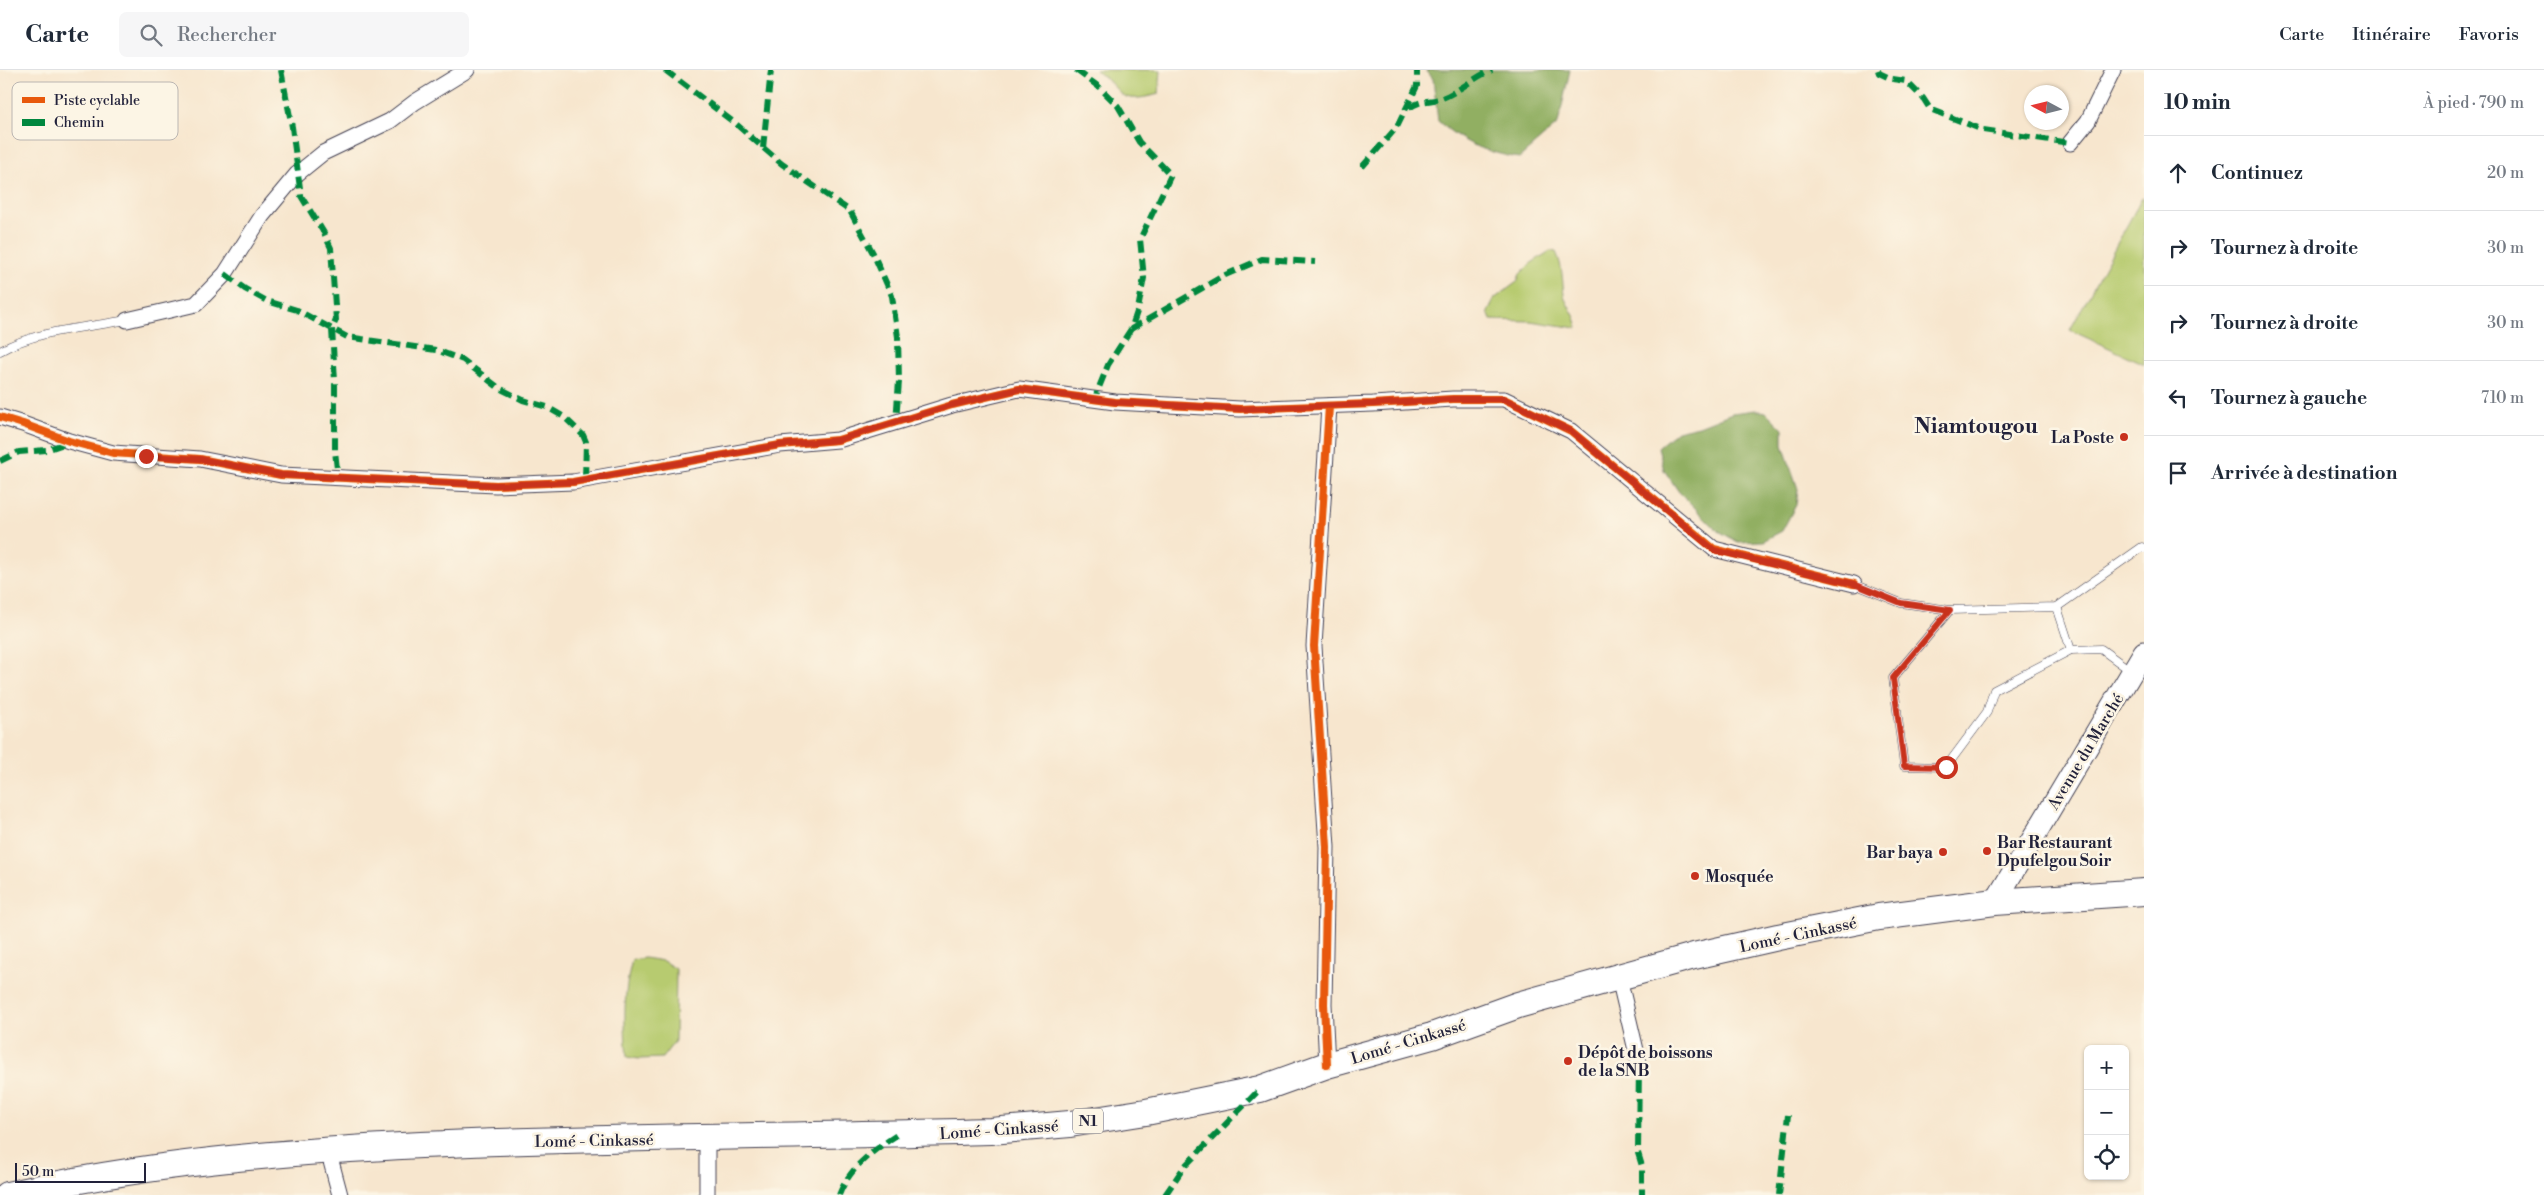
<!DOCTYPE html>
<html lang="fr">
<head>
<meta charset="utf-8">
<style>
	body { margin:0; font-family:"Libre Bodoni",serif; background:#f6f6f7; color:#1f2937 }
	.controls { position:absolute; right:15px; bottom:15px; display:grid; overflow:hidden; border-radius:8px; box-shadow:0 1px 4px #0004 }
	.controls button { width:45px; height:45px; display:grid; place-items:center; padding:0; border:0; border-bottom:1px solid #e0e1e3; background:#fff; color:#1f2937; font:25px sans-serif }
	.compass { position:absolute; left:2024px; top:15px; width:45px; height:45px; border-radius:50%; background:#fff; box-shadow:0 1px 4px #0004; rotate:277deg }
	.scale { position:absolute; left:15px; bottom:12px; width:131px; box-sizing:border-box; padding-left:5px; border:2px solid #22223b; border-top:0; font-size:14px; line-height:18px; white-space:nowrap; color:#22223b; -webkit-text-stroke:4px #fcf5e5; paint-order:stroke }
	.stop { position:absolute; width:15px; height:15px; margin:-11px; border:4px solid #c8321e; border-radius:50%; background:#fff }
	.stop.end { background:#c8321e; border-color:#fff; box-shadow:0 1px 5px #0008 }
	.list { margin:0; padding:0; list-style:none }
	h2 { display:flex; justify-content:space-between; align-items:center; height:65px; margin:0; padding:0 20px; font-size:21px }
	h2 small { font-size:16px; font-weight:400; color:#747a83 }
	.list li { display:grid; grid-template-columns:32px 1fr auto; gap:15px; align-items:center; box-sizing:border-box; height:75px; padding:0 20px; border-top:1px solid #e0e1e3 }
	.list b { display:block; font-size:19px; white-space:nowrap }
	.list em { font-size:16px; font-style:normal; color:#747a83 }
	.icon { flex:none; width:28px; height:28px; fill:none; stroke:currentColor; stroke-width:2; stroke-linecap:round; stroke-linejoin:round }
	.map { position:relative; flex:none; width:2144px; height:1125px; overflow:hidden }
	header { display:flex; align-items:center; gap:30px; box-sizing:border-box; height:70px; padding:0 25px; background:#fff; border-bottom:1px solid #e0e1e3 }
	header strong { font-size:24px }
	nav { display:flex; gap:28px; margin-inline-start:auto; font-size:18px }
	.search { width:350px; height:45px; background:#f6f6f7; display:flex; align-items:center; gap:12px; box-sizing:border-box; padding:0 18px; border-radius:8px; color:#747a83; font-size:19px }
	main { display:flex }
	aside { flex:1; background:#fff }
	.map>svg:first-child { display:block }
	.green { fill:#b7cb6f; stroke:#6c7655 }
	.forest { fill:#91af62; stroke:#5a684e }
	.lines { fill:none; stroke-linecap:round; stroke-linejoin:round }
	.lane-casing { stroke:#423f51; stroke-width:9 }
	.street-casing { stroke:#423f51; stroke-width:17 }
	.secondary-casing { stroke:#423f51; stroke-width:23 }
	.highway-casing { stroke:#423f51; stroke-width:28 }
	.lane { stroke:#fff; stroke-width:8 }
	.street { stroke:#fff; stroke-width:15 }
	.secondary { stroke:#fff; stroke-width:21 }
	.highway { stroke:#fff; stroke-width:26 }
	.quiet { stroke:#00873e; stroke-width:6; stroke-dasharray:12 6; stroke-linecap:butt }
	.cycleway-casing { stroke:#fcf5e5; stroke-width:11 }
	.cycleway { stroke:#e8590c; stroke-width:8 }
	.route { stroke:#c8321e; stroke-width:6 }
	.poi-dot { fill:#c8321e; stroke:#fcf5e5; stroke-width:2 }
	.labels { text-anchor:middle; stroke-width:5; stroke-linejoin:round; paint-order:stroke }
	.shield { fill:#fcf5e5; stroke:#63616e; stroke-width:1 }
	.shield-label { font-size:15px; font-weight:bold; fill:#22223b }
	.poi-label { font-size:16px; font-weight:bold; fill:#22223b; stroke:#fcf5e5; text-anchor:start }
	.street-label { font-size:16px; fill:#22223b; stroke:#fcf5e5 }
	.district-label { font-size:21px; font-weight:bold; fill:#22223b; stroke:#fcf5e5 }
	.key { fill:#fcf5e5; stroke:#bbb6b2; stroke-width:1 }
	.key-label { font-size:14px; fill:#22223b }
</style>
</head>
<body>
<header>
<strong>Carte</strong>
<div class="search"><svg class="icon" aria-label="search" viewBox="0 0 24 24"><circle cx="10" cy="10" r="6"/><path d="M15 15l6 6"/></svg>Rechercher</div>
<nav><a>Carte</a><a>Itinéraire</a><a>Favoris</a></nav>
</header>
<main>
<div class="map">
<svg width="2144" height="1125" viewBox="0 0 2144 1125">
	<rect width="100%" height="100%" fill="#fcf5e5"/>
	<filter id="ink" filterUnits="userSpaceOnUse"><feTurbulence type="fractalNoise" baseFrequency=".02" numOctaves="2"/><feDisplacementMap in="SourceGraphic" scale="10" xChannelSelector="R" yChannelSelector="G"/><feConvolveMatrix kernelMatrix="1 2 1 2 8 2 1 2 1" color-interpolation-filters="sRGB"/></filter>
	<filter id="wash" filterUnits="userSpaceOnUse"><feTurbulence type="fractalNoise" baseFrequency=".0096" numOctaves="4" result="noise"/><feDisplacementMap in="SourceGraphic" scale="20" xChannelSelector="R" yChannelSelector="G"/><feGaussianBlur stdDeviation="1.12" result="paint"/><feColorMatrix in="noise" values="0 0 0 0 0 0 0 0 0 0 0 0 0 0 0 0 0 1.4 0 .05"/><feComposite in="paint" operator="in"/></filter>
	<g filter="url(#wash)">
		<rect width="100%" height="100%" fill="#f7e6ce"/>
		<g class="green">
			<path d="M 1095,0 L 1161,0 L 1159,24 C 1113,36 1127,21 1095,0 Z"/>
			<polygon points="2142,128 2144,129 2144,294 2070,260"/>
			<path d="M 1550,181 L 1556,182 C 1563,197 1562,209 1564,225 C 1567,238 1577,244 1577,258 L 1530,251 L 1491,250 L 1488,242 L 1494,229 L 1517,212 L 1520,204 L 1530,194 Z"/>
			<path d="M 644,888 L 663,891 L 676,899 L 675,971 L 662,988 L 639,989 L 627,987 C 624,954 623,923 632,890 Z"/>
		</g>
		<g class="forest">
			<path d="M 1426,0 L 1570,0 L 1558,54 L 1519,88 C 1485,82 1464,74 1438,51 L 1433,9 Z"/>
			<polygon points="1756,340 1766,342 1783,359 1783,375 1798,419 1796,435 1782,461 1763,471 1738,472 1717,460 1679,422 1664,400 1658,377 1677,361 1699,356 1732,343"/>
		</g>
	</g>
	<g filter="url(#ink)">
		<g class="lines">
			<defs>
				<g id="lane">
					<path d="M 0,281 C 37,260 85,258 127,250"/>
					<polyline points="1854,514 1901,533 1950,540 2057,537 2142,477 2144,478"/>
					<polyline points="2057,537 2071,580"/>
					<polyline points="1950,540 1893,608 1904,696 1946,697 1987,642 1994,620 2071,580 2101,579 2131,601"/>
				</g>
				<g id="street">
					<polyline points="2070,73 2088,51 2113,0"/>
					<polyline points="127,250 196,234 225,204 262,146 297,104 323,83 390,51 415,32 467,0"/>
					<polyline points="0,347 23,354 69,371 113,383 200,389 281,405 496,415 573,412 780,375 838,370 952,335 1019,319 1115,332 1240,339 1373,334 1453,329 1504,329 1571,361 1714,479 1854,514"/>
					<polyline points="1619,908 1639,993"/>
					<polyline points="1327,995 1324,934 1327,777 1314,576 1329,336"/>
					<polyline points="707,1067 707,1125"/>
					<polyline points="328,1080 340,1125"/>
				</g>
				<polyline id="secondary" points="1995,832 2144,582"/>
				<path id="highway" d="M 8,1125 C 144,1093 283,1082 421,1075 C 611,1066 801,1067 991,1061 L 1070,1054 L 1146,1042 L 1260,1019 L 1327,995 L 1432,966 L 1518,935 L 1694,886 L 1778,867 L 1879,847 L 1995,832 L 2144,822"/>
			</defs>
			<use href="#lane" class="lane-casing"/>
			<use href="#street" class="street-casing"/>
			<use href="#secondary" class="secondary-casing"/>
			<use href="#highway" class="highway-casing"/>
			<use href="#lane" class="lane"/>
			<use href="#street" class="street"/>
			<use href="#secondary" class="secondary"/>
			<use href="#highway" class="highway"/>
			<g class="quiet">
				<polyline points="281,0 292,57 301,126 324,163 331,178 336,250 332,259 335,311 335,381 337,399 335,408"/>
				<polyline points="665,0 736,54 782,94 850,141 873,183 892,226 898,267 899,311 896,352"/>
				<polyline points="1076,0 1099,17 1118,36 1139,72 1171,105 1140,169 1144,208 1138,239 1131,259 1108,295 1094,330"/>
				<polyline points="1878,0 1879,3 1892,9 1906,11 1923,28 1930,39 1983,60 2070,73"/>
				<path d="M 1409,38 C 1421,30 1426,32 1439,29 C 1456,24 1474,7 1492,0"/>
				<polyline points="763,78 771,0"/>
				<polyline points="1362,97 1397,57 1417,16 1417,0"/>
				<polyline points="225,204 245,219 267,231 297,240 347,267 436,280 463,290 499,318 523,330 547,337 564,347 583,365 586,372 585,410"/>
				<polyline points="1131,259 1223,206 1262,189 1315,192"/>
				<polyline points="0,391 19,382 46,380 69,372"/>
				<polyline points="1639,993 1638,1083 1642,1096 1642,1125"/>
				<path d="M 839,1125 C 851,1095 874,1080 900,1063"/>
				<polyline points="1165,1125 1184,1097 1260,1019"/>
				<polyline points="1779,1125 1788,1045"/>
			</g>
			<defs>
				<g id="cycleway">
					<polyline points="0,347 23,354 69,371 113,383 200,389 281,405 496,415 573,412 780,375 838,370 952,335 1019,319 1115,332 1240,339 1373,334 1453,329 1504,329 1571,361 1714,479 1854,514"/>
					<polyline points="1327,995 1324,934 1327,777 1314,576 1329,336"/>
				</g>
			</defs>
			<use href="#cycleway" class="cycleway-casing"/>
			<use href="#cycleway" class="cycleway"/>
		</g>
	</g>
	<g class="lines" filter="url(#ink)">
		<polyline class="route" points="146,386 200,389 281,405 496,415 573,412 780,375 838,370 952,335 1019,319 1115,332 1240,339 1373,334 1453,329 1504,329 1571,361 1714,480 1854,514 1901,533 1950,540 1893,608 1904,696 1946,697"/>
	</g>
	<g class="poi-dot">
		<circle cx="2124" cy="367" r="5"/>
		<circle cx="1987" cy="781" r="5"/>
		<circle cx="1943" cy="782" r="5"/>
		<circle cx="1695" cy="806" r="5"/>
		<circle cx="1568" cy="991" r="5"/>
	</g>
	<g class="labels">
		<rect class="shield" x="1073" y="1038.5" width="30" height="25" rx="4"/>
		<g class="shield-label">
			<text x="1088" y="1056">N1</text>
		</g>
		<g class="poi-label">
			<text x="2114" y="373" text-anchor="end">La Poste</text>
			<text x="1997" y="778">Bar Restaurant<tspan x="1997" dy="18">Dpufelgou Soir</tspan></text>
			<text x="1933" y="788" text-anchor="end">Bar baya</text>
			<text x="1705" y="812">Mosquée</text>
			<text x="1578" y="988">Dépôt de boissons<tspan x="1578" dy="18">de la SNB</tspan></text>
		</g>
		<g class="street-label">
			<text transform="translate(2085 681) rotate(-59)" y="6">Avenue du Marché</text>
			<text transform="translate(1798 864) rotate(-12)" y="6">Lomé - Cinkassé</text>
			<text transform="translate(1408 971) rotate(-17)" y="6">Lomé - Cinkassé</text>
			<text transform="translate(999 1059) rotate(-4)" y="6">Lomé - Cinkassé</text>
			<text transform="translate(594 1070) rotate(-1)" y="6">Lomé - Cinkassé</text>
		</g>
		<g class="district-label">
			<text x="1976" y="363">Niamtougou</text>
		</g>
	</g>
	<rect x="12" y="12" width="166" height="58" rx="8" class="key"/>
	<rect x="22" y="27" width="23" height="6" fill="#e8590c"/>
	<rect x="22" y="49" width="23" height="7" fill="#00873e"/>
	<g class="key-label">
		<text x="54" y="35">Piste cyclable</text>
		<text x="54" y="57">Chemin</text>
	</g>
</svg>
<div class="controls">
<button>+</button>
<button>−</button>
<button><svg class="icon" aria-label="locate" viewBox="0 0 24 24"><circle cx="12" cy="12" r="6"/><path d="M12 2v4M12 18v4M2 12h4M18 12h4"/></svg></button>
</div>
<svg class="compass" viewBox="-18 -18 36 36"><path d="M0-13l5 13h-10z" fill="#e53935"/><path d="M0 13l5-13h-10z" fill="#747a83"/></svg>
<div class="scale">50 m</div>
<div class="stop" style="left:1946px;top:697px"></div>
<div class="stop end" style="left:146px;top:386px"></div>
</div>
<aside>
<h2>10 min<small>À pied · 790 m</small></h2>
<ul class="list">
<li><svg class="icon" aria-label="ahead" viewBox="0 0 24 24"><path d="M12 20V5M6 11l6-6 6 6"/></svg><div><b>Continuez</b></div><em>20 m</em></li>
<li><svg class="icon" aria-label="right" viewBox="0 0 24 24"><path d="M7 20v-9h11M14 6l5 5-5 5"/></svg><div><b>Tournez à droite</b></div><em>30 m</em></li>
<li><svg class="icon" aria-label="right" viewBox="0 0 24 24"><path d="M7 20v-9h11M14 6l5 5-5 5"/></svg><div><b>Tournez à droite</b></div><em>30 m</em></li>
<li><svg class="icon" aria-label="left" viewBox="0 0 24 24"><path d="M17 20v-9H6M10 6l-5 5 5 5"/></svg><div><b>Tournez à gauche</b></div><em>710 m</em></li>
<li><svg class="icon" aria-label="arrive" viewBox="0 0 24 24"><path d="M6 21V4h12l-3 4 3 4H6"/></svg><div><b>Arrivée à destination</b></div></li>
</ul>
</aside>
</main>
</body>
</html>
